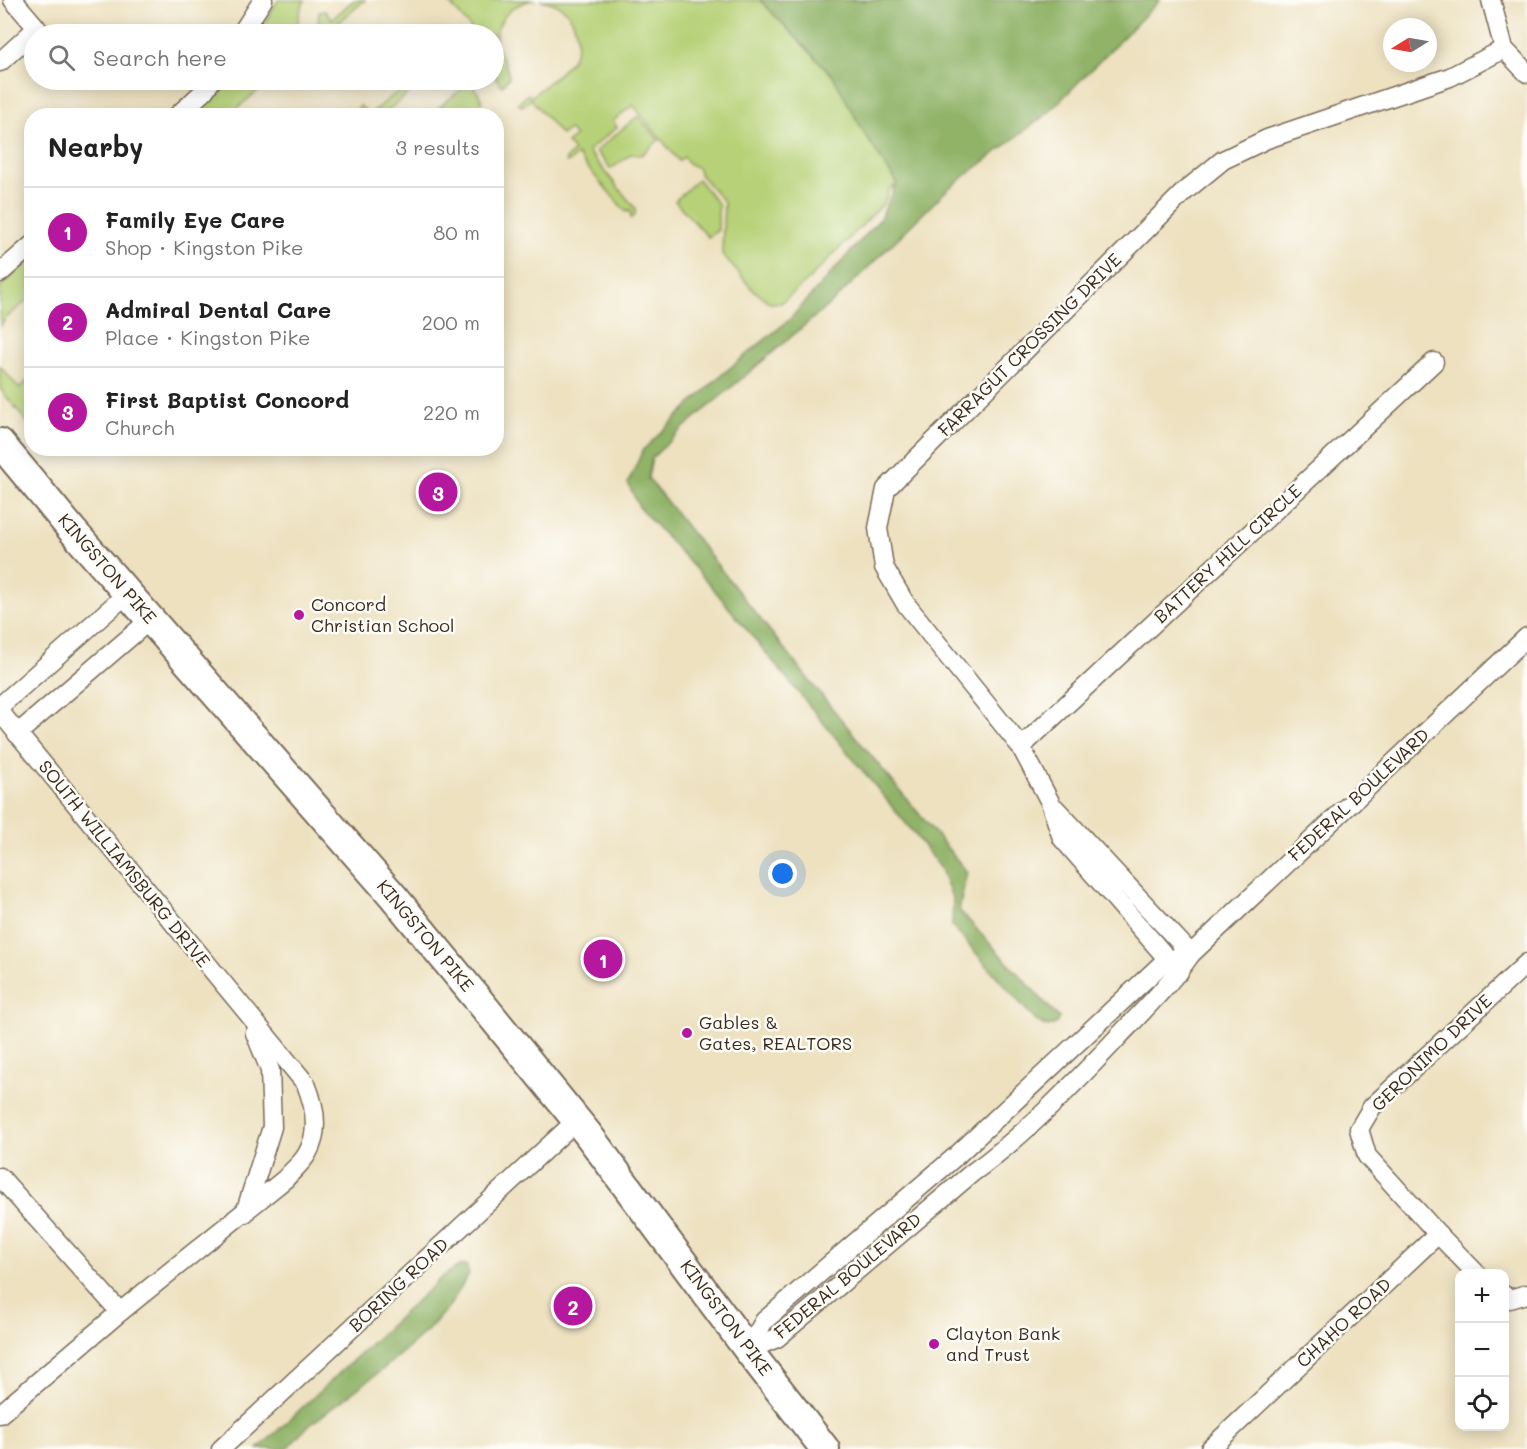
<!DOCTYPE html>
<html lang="en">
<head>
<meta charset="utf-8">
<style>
	body { margin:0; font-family:Mali,sans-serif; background:#f6f6f6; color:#222 }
	.controls { position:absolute; right:18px; bottom:18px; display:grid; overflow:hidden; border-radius:12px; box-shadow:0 3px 15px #0003 }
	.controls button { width:54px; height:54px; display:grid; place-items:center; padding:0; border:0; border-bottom:2px solid #e0e0e0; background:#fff; color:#222; font:30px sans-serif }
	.compass { position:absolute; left:1383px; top:18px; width:54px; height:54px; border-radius:50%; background:#fff; box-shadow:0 3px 15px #0003; rotate:259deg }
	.you { position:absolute; left:783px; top:874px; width:21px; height:21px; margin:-15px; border:4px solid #fff; border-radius:50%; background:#1a73e8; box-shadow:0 0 0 9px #1a73e833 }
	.badge { display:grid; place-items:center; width:39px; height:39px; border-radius:50%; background:#b5179e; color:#fff; font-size:20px; font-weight:700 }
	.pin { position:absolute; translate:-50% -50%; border:3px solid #fff; box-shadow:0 2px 6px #0006 }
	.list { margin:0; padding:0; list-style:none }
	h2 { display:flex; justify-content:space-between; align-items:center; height:78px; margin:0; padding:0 24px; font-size:26px }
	h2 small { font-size:20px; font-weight:400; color:#767676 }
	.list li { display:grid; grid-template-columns:39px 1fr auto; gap:18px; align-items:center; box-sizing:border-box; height:90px; padding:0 24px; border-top:2px solid #e0e0e0 }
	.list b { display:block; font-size:22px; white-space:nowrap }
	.list p { margin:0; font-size:20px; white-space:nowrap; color:#767676 }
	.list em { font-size:20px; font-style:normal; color:#767676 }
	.icon { flex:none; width:33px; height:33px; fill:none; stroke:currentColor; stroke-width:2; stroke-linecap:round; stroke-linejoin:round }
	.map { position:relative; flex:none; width:1527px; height:1449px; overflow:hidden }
	.search { position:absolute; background:#fff; box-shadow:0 3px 15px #0003; left:24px; top:24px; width:480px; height:66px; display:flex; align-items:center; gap:15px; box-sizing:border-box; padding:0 21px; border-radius:33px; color:#767676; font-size:22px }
	.panel { position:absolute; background:#fff; box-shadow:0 3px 15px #0003; left:24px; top:108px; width:480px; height:348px; border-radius:24px }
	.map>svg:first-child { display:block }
	.green { fill:#b6d177; stroke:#787e4a; stroke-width:1.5 }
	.forest { fill:#90b368; stroke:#666e43; stroke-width:1.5 }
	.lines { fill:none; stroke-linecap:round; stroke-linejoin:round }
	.minor-casing { stroke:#796a57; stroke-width:21 }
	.primary-casing { stroke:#796a57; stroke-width:32 }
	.minor { stroke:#fff; stroke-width:18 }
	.primary { stroke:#fff; stroke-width:28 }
	.poi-dot { fill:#b5179e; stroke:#fdfcf7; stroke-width:2 }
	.labels { text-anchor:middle; stroke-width:5; stroke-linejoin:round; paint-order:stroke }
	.street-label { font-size:18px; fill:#3b2a1e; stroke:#fdfcf7 }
	.poi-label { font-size:18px; fill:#3b2a1e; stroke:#fdfcf7; text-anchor:start }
</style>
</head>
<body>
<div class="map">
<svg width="1527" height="1449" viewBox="0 0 1527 1449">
	<rect width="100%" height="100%" fill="#fdfcf7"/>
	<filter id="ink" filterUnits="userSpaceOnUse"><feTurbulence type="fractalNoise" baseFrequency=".0167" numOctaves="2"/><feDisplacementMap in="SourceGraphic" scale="12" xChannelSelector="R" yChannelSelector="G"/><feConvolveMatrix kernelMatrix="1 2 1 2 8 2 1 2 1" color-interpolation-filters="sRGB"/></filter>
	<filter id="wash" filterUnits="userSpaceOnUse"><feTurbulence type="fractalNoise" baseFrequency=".008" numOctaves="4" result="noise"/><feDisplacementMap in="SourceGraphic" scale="24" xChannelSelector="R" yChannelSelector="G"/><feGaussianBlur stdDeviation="1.35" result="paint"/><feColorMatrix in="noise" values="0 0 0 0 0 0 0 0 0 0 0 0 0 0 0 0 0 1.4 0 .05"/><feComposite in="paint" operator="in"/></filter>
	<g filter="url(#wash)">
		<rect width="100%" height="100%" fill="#ede1c0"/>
		<g class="green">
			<path d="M 278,0 L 305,0 C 299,11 295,23 301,34 L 258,34 Z"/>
			<polygon points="354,0 365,0 332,28 337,34 325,34 318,24 319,12 325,11 332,19"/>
			<path d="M 447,0 L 536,0 C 512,2 490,23 498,50 C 502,60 508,66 509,77 L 502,86 L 494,75 L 494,34 L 476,34 Z"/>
			<path d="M 540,0 L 760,0 L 833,76 L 902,180 L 888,191 L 887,197 L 882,205 L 807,281 L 781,303 L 770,303 L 752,289 L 722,254 L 724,202 L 699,173 L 698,168 L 688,163 L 684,157 L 679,161 L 633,105 L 613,121 L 617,127 L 588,151 L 635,208 L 635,215 L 631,218 L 630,210 L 626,212 L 577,155 L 569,162 L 566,162 L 566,159 L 574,151 L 567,143 L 575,136 L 569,129 L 561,135 L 531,99 L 522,106 L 518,104 L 528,94 L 531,97 C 543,86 564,72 572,59 C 581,44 577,23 566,11 C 559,4 549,2 540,0 Z"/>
			<polygon points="226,80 271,80 235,110 239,115 234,115 231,113 227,115 191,116"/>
			<polygon points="412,80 425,80 382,115 364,115 358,109 359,106 361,106 369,115"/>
			<polygon points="470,82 479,94 482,102 466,115 430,115"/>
			<polygon points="638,116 659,140 641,155 631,154 611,169 596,151"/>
			<polygon points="698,179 718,204 718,230 708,237 675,201"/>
			<polygon points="31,259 31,297 5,319 0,327 0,287"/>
			<polygon points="0,366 19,388 31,378 31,427 0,389"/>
		</g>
		<g class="forest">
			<polygon points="760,0 1160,0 1048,113 948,189 838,297 682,429 652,458 648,478 813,685 967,872 959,910 1059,1018 1056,1024 1048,1027 1036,1021 952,926 953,900 941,869 913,832 711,586 639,507 628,483 643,450 720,376 789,320 880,219 897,183 865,135 833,76"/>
			<polygon points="466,1265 469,1274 450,1305 427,1331 382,1370 306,1428 287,1449 258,1449 442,1277 459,1266"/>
		</g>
	</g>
	<g filter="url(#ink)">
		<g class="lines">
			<defs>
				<g id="minor">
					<polyline points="1491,0 1504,49 1527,73"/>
					<polyline points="241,34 263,0"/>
					<polyline points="0,62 37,28 13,0"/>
					<polyline points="177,116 204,91 212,80"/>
					<polyline points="0,273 32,245"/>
					<polyline points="0,706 128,593"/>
					<path d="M 0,712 L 306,1084 C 315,1106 320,1132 307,1154 C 302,1163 292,1171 285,1179 L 120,1312 L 0,1414"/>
					<polyline points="17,734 151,619"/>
					<polyline points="1021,747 1434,362"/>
					<polyline points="1055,808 1191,954"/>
					<polyline points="1179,972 1062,838 1050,802 1021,747 905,603 884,567 878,528 886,489 1185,191 1223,160 1267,139 1450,77 1504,49"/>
					<polyline points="0,1177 120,1312"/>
					<polyline points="245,1213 272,1127 270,1070 255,1033"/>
					<polyline points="1477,1274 1438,1234 1367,1156 1359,1129 1372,1107 1527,963"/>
					<polyline points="1504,1295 1510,1299 1527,1294"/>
					<path d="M 748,1350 L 777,1338 L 972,1173 C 1025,1135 1074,1084 1119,1036 C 1144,1010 1170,984 1191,954 L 1527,637"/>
					<polyline points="748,1350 764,1321 956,1156 1165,961 1178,957"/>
					<polyline points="221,1449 577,1120"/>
					<polyline points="1210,1449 1438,1234"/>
				</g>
				<polyline id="primary" points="0,443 72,530 393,896 485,1008 587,1133 748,1350 825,1449"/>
			</defs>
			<use href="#minor" class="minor-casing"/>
			<use href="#primary" class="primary-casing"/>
			<use href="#minor" class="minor"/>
			<use href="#primary" class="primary"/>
		</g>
	</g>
	<g class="poi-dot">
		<circle cx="299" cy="615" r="6"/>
		<circle cx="687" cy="1033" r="6"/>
		<circle cx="934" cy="1344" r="6"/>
	</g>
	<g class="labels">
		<g class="street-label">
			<text transform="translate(1030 345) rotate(-45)" y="6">FARRAGUT CROSSING DRIVE</text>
			<text transform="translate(1228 554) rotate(-43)" y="6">BATTERY HILL CIRCLE</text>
			<text transform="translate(107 569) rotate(49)" y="6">KINGSTON PIKE</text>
			<text transform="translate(1359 795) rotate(-43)" y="6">FEDERAL BOULEVARD</text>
			<text transform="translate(124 864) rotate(51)" y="6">SOUTH WILLIAMSBURG DRIVE</text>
			<text transform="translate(425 936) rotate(50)" y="6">KINGSTON PIKE</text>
			<text transform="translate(1432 1053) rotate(-44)" y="6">GERONIMO DRIVE</text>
			<text transform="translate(848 1276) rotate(-40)" y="6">FEDERAL BOULEVARD</text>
			<text transform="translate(399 1285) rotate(-43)" y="6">BORING ROAD</text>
			<text transform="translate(726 1318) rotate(53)" y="6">KINGSTON PIKE</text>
			<text transform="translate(1344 1323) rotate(-43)" y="6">CHAHO ROAD</text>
		</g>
		<g class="poi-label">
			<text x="311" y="611">Concord<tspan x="311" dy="21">Christian School</tspan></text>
			<text x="699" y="1029">Gables &amp;<tspan x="699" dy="21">Gates, REALTORS</tspan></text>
			<text x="946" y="1340">Clayton Bank<tspan x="946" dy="21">and Trust</tspan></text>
		</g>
	</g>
</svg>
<div class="controls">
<button>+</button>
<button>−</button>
<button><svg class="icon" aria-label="locate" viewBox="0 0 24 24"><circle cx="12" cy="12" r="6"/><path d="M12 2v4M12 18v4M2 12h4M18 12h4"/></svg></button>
</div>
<svg class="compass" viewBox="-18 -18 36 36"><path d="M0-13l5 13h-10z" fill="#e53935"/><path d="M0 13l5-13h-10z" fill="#767676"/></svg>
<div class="you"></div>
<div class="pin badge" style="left:603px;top:959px">1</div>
<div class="pin badge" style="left:573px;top:1306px">2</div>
<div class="pin badge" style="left:438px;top:492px">3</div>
<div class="search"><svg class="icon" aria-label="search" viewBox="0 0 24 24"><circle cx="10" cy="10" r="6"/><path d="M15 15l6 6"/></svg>Search here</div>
<section class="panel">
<h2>Nearby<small>3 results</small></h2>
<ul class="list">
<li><span class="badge">1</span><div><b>Family Eye Care</b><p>Shop · Kingston Pike</p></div><em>80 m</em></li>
<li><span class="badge">2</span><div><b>Admiral Dental Care</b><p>Place · Kingston Pike</p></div><em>200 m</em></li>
<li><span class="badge">3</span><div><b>First Baptist Concord</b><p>Church</p></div><em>220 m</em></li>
</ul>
</section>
</div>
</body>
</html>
